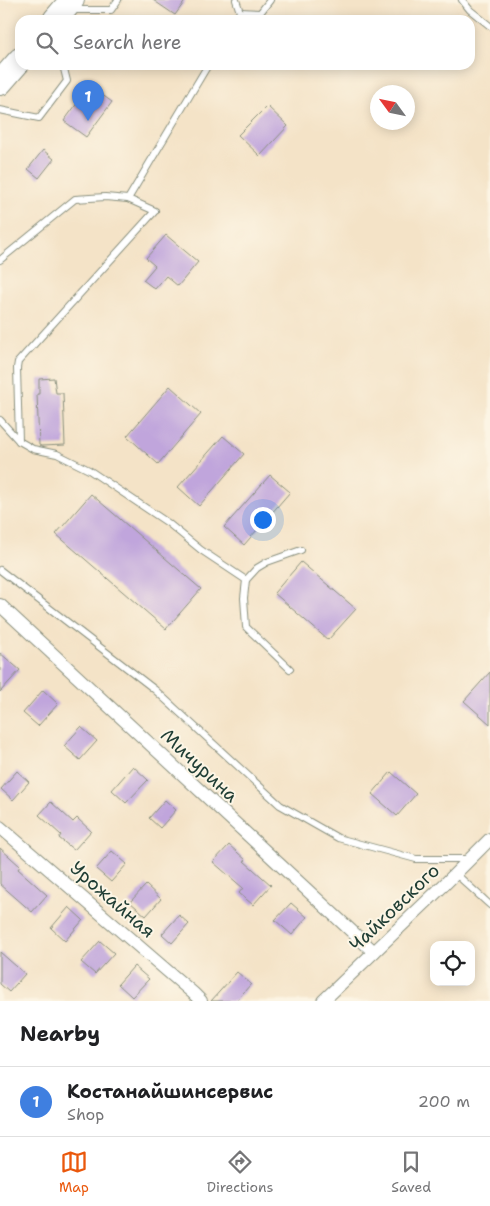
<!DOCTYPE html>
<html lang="en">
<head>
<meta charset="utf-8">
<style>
	body { margin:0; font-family:"Shantell Sans",sans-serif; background:#f2f2f2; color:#202124 }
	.controls { position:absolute; right:15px; bottom:15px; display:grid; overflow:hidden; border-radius:10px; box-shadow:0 2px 12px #0003 }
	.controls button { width:45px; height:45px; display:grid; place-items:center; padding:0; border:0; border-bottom:1px solid #e0e0e0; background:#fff; color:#202124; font:25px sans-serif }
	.compass { position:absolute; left:370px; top:85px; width:45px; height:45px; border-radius:50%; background:#fff; box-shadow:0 2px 12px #0003; rotate:303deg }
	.you { position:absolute; left:262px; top:519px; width:18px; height:18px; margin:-12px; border:4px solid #fff; border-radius:50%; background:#1a73e8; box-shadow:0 0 0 8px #1a73e833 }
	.badge { display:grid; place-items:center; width:32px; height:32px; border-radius:50%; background:#ea580c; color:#fff; font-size:16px; font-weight:700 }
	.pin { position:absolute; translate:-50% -41px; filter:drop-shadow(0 1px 2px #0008) }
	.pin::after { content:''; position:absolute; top:26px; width:18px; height:15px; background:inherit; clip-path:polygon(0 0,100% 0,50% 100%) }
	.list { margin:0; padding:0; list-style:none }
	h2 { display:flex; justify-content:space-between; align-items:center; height:65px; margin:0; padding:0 20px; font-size:21px }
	h2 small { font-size:16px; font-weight:400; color:#757577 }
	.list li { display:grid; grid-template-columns:32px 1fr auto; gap:15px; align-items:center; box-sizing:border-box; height:70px; padding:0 20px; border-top:1px solid #e0e0e0 }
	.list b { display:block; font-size:19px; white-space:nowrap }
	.list p { margin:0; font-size:16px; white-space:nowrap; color:#757577 }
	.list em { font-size:16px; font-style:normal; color:#757577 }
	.icon { flex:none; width:28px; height:28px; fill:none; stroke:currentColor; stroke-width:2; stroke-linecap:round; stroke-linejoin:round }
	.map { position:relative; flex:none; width:490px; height:1001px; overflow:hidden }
	.search { position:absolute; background:#fff; box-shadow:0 2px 12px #0003; left:15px; right:15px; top:15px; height:55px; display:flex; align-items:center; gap:12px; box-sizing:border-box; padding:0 18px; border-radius:15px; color:#757577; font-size:19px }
	.sheet { height:135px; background:#fff }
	nav { display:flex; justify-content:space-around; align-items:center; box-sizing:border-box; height:70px; border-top:1px solid #e0e0e0; background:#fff; font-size:14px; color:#757577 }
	nav a { display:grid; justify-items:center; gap:2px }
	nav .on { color:#ea580c }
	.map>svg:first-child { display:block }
	.building { fill:#c0a5dc }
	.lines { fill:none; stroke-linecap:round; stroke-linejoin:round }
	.lane-casing { stroke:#8a907e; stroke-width:8 }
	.street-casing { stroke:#8a907e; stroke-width:14 }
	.highway-casing { stroke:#8a907e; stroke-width:26 }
	.lane { stroke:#fff; stroke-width:6 }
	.street { stroke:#fff; stroke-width:12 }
	.highway { stroke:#fff; stroke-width:24 }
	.labels { text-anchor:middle; stroke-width:4; stroke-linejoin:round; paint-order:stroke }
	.street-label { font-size:19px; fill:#1f3d34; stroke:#fcf5e5 }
</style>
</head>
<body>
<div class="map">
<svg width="490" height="1001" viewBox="0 0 490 1001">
	<rect width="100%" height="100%" fill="#fcf5e5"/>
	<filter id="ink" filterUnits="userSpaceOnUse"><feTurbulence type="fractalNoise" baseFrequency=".02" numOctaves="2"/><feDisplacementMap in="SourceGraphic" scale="10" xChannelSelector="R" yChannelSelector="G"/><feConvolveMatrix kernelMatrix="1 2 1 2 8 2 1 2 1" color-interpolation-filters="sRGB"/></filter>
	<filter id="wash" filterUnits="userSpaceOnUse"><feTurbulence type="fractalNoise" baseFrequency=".0096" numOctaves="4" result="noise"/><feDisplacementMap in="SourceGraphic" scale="20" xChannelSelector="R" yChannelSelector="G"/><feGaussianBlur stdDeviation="1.12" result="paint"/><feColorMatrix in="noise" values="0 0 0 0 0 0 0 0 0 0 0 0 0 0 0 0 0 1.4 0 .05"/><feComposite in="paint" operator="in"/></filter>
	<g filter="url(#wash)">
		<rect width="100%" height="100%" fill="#f4e3c7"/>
		<g id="blocks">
			<g class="building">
				<polygon points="153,0 186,0 175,15"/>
				<polygon points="90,86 112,102 86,137 64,121"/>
				<polygon points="267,106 288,126 260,156 238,135"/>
				<polygon points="43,150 54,159 39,178 28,169"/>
				<polygon points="166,235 198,262 178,286 166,276 155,289 143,280 155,266 146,258"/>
				<polygon points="54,378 56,393 63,393 65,445 41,446 39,445 37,394 39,394 39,379"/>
				<polygon points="170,386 201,414 158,464 127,436"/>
				<polygon points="223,436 244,454 199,506 178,487"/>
				<polygon points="270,475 290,492 244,545 224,527"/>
				<polygon points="91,494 201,589 166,629 56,534"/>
				<polygon points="301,562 356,609 328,640 274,593"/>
				<polygon points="0,653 20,670 0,692"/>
				<polygon points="490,672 490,724 464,701"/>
				<polygon points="43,690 58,704 38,726 23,713"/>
				<polygon points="81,727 97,741 80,760 64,746"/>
				<polygon points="133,766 148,780 126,803 112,790"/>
				<polygon points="17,771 29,782 13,800 1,789"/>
				<polygon points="391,772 416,794 397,816 372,794"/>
				<polygon points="165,800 176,810 160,828 149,818"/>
				<polygon points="51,802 73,822 77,818 91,831 74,850 59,838 61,835 39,815"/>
				<polygon points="229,845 246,860 244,861 271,885 253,905 239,893 243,888 213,862"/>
				<polygon points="0,848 20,866 18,869 47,895 32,912 0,884"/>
				<polygon points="112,851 127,864 111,882 96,869"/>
				<polygon points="146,885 161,899 146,916 130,902"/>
				<polygon points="291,903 307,917 292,935 275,920"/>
				<polygon points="69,907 83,920 65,941 51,928"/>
				<polygon points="179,915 189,924 172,943 162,934"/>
				<polygon points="100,941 114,953 95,974 81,962"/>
				<polygon points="0,952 25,974 9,992 0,984"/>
				<polygon points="134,966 149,979 132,997 118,984"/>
				<polygon points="237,972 251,984 236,1001 211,1001"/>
			</g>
		</g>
	</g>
	<g filter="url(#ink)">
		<use href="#blocks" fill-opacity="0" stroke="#8a907e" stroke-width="1"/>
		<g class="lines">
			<defs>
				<g id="lane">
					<polyline points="462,0 470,10 490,26"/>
					<polyline points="73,10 111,10 118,0"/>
					<polyline points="240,12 260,13 270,0"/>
					<polyline points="235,20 240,12 236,0"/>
					<polyline points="0,110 39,118 67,81 63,65"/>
					<polyline points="128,199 208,65"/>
					<polyline points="0,260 75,199 105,197 128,199 155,211 18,362 17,368 19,441"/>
					<polyline points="0,420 19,441 33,449 57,454 89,470 168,523 201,550 246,580 244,598 246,627 290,669"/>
					<polyline points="0,570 154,689 280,805 338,838 416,859 470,859"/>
					<polyline points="246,580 257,568 267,562 301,550"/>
					<polyline points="456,874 490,905"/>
				</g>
				<g id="street">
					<polyline points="0,605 374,952"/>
					<polyline points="0,827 193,993 201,1001"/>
					<polyline points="323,1001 447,882 490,839"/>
				</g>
				<g id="highway">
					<polyline points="55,20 72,0"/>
					<polyline points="0,83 20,60"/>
				</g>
			</defs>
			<use href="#lane" class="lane-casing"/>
			<use href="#street" class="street-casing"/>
			<use href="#highway" class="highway-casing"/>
			<use href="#lane" class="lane"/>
			<use href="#street" class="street"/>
			<use href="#highway" class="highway"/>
		</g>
	</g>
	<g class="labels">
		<g class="street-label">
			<text transform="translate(200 765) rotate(43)" y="7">Мичурина</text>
			<text transform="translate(113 899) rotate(41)" y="7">Урожайная</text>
			<text transform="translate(394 907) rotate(-44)" y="7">Чайковского</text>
		</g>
	</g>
</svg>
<div class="controls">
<button><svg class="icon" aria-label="locate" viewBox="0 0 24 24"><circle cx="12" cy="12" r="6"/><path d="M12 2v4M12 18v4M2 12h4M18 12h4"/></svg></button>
</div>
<svg class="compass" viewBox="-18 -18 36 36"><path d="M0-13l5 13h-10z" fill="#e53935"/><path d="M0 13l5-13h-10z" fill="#757577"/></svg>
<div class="you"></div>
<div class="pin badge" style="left:88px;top:121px;background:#3f7fe0">1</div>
<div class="search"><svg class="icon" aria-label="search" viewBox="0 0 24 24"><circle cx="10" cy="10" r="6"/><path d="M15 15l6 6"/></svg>Search here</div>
</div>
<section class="sheet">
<h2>Nearby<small></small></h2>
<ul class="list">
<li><span class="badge" style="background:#3f7fe0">1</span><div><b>Костанайшинсервис</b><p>Shop</p></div><em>200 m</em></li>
</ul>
</section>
<nav>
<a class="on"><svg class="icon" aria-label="map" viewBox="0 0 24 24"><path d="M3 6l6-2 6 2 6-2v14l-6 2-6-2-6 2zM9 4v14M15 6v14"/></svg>Map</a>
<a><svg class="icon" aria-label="directions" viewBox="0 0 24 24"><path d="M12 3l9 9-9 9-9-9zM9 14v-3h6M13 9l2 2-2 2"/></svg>Directions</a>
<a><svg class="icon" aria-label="saved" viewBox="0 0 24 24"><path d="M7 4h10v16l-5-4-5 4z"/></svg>Saved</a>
</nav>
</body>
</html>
